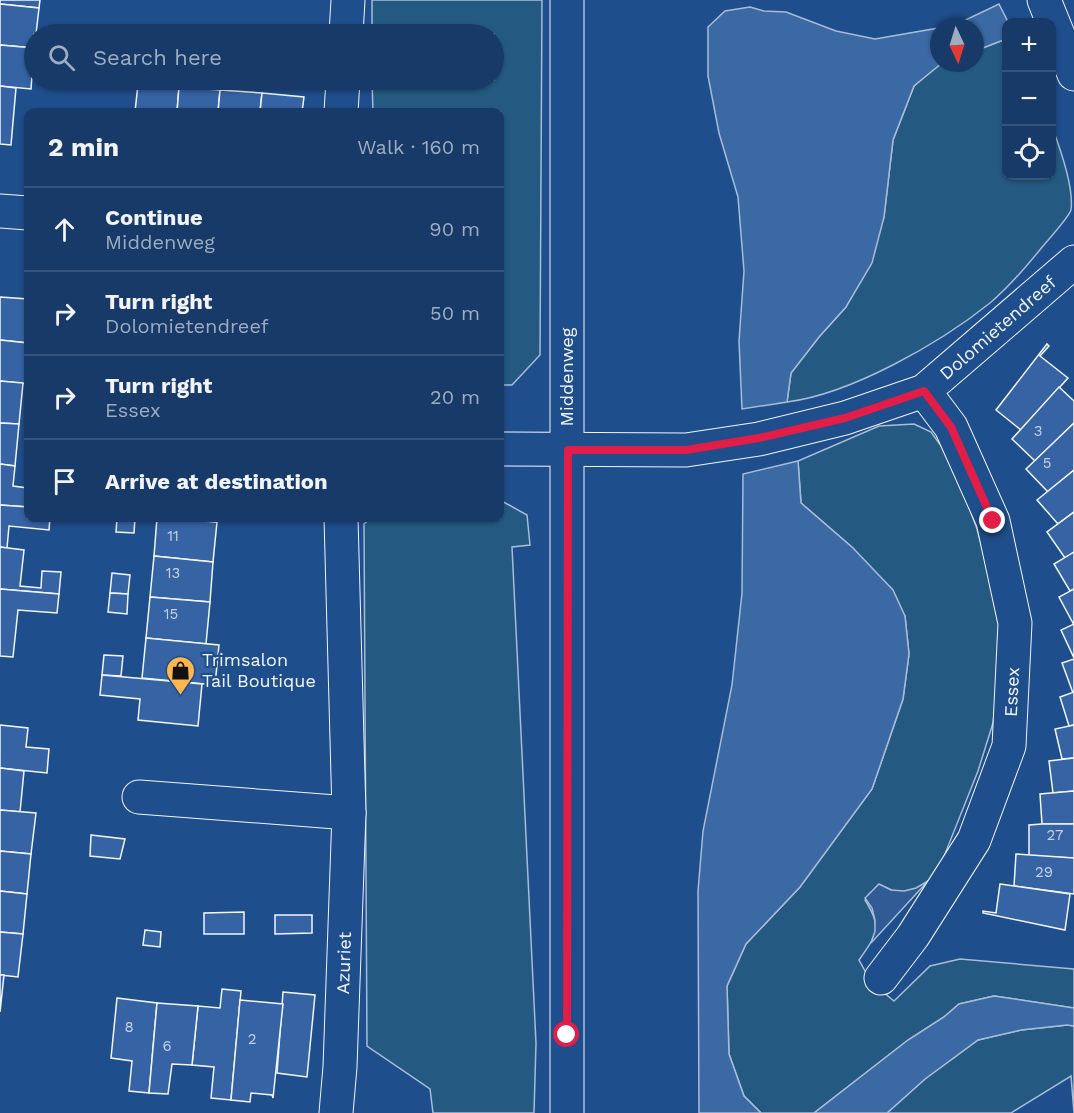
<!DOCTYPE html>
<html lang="en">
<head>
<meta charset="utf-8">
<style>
	body { margin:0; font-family:"Work Sans",sans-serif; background:#244571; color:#f1f3f6 }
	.controls { position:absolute; right:18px; top:18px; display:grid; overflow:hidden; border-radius:12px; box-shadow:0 2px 4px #0004 }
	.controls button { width:54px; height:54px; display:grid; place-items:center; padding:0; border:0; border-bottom:2px solid #36547d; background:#173a69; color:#f1f3f6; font:30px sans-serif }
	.compass { position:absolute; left:930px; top:18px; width:54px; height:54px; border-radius:50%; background:#173a69; box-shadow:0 2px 4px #0004; rotate:176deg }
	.stop { position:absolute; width:18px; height:18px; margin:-14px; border:4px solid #e11d48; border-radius:50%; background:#fff }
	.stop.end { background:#e11d48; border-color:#fff; box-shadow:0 2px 6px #0008 }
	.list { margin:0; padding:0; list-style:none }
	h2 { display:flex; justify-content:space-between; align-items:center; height:78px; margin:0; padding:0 24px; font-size:26px }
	h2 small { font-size:20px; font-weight:400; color:#9eadc0 }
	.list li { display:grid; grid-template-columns:39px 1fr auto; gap:18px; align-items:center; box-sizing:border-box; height:84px; padding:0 24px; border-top:2px solid #36547d }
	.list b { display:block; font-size:22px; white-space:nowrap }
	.list p { margin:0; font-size:20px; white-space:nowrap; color:#9eadc0 }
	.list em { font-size:20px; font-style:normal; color:#9eadc0 }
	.icon { flex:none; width:33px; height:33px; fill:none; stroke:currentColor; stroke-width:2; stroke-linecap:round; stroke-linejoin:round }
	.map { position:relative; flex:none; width:1074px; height:1113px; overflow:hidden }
	.search { position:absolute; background:#173a69; box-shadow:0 2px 4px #0004; left:24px; top:24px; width:480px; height:66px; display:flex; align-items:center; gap:15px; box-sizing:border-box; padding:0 21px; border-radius:33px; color:#9eadc0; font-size:22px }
	.panel { position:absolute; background:#173a69; box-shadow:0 2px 4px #0004; left:24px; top:108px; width:480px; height:414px; border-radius:12px }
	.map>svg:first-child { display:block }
	.green { fill:#245a82; stroke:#a8bbd7; stroke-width:1.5 }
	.parking { fill:#305b95; stroke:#a8bbd7; stroke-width:1.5 }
	.water { fill:#3b69a3; stroke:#a8bbd7; stroke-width:1.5 }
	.building { fill:#3563a3; stroke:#f2f6ff; stroke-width:1.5 }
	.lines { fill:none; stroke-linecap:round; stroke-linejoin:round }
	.street-casing { stroke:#f2f6ff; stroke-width:35 }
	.secondary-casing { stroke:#f2f6ff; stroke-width:35 }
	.street { stroke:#1f4e8c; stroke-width:33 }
	.secondary { stroke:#1f4e8c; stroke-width:33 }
	.route { stroke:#e11d48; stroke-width:8 }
	.labels { text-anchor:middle; stroke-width:4.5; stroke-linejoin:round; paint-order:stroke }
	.number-label { font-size:15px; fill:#c3d1e8 }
	.street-label { font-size:18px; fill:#f2f6ff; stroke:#1f4e8c }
	.poi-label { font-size:18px; fill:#f2f6ff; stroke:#1f4e8c; text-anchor:start }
</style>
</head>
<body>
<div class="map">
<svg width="1074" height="1113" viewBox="0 0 1074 1113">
	<rect width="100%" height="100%" fill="#1f4e8c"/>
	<g class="green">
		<polygon points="372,0 542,0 540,355 512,385 500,385 500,112 373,112 372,80 494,80 494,34 372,34"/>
		<path d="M 1006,39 L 1006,176 L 1052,176 L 1052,127 C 1060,148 1074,188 1071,210 C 1068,218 1049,239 1043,246 C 1027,266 1010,286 990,303 C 940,343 851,394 787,402 L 791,373 L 819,337 L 846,307 L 884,217 L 893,140 L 914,86 L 938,65 L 975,63 L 975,51 Z"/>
		<path d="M 914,424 L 931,432 L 952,461 L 977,529 L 990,577 L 1001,630 L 999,670 L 993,723 L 978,771 L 941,864 L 926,884 L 909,892 L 896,892 L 880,885 L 865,900 C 882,928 878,933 859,960 L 871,982 L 894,1001 L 930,966 L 960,959 L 1074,969 L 1074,1008 L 994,996 L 959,1004 L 944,1017 L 908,1040 L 814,1113 L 761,1113 L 744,1096 L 729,1054 L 727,986 L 746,944 L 800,887 L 872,789 L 903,699 L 909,654 L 905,616 L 853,548 L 801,503 L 798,461 L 879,426 Z"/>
		<polygon points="500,500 527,515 530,545 512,547 536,1043 534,1113 433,1113 430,1089 367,1046 364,524 371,518 500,518"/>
		<polygon points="1068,1025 1074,1026 1074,1113 1071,1076 1011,1113 887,1113 925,1079 978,1040 1021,1030"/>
	</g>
	<polygon class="parking" points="928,881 871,943 875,931 875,920 872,908 865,898 879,884 891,890 904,891 916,888"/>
	<g class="water">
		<polygon points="999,4 1008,22 1006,39 975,51 975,27 945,27 953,26"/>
		<polygon points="750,7 764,11 786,12 836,31 875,39 939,28 939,63 942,63 914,86 893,140 884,217 872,263 846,307 819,337 791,373 787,402 742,409 739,341 744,271 738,197 719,133 708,76 708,27 725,11"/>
		<polygon points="798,461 801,503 853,548 893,590 905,616 909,654 903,699 872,789 800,887 746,944 727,986 729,1054 744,1096 761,1113 699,1113 698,891 703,831 732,685 742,593 743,474"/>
		<polygon points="994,996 1074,1008 1074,1026 1067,1025 1021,1030 978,1040 925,1079 887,1113 814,1113 908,1040 944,1017 959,1004"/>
	</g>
	<g class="building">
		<polygon points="0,0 40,0 39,8 0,4"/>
		<polygon points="0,4 39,8 36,34 34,34 34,48 0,45"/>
		<polygon points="0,45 34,48 31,89 0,86"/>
		<polygon points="138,84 179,87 177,112 135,112"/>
		<polygon points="0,86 16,88 11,145 0,144"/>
		<polygon points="179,87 220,90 218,112 177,112"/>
		<polygon points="220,90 262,93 260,112 218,112"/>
		<polygon points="262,93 304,97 302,112 260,112"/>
		<polygon points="0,297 28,299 28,343 0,340"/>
		<polygon points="0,340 28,343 28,384 0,381"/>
		<polygon points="1047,344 1049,346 1040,356 1068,378 1021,430 996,410"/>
		<polygon points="0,381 23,383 19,424 0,423"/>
		<polygon points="1059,387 1074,401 1074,423 1035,461 1012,439"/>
		<polygon points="0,423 19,424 15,466 0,464"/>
		<polygon points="1074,423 1074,470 1048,492 1026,469"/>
		<polygon points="0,464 15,466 13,486 28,488 28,507 0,505"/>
		<polygon points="1074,470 1074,512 1058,524 1037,500"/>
		<polygon points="0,505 28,507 28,518 50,518 49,530 9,526 7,548 0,547"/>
		<polygon points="1074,512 1074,552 1065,558 1047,532"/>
		<polygon points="117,518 135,518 134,533 116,532"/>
		<polygon points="157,518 217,522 213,562 154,556"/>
		<polygon points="172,518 218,518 217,522"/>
		<polygon points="0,547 24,550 20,586 41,588 42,571 61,572 59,594 0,589"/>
		<polygon points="1074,552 1074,589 1070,591 1054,564"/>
		<polygon points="154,556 213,562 210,602 150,597"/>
		<polygon points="112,573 130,575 128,594 110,593"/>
		<polygon points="0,589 59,594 57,613 18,610 13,657 0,656"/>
		<polygon points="1074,589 1074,625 1059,597"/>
		<polygon points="110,593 128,594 127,614 108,612"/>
		<polygon points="150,597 210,602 206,644 146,638"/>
		<polygon points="1074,624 1074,658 1061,630"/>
		<polygon points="146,638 219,645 215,685 142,678"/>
		<polygon points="104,655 123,656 121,676 102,675"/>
		<polygon points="1074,659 1074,692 1073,693 1062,663"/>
		<polygon points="102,675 202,684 198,726 138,720 140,699 100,695"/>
		<polygon points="1074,692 1074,725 1069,726 1060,697"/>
		<polygon points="0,725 28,728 26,747 49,749 47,773 0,768"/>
		<polygon points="1074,725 1074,758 1062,759 1055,729"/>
		<polygon points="1074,758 1074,791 1053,793 1049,761"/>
		<polygon points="0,768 24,771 20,812 0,810"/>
		<polygon points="1074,791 1074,824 1042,824 1040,794"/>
		<polygon points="0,810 36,813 31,854 0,851"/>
		<polygon points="1042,824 1074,824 1074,858 1029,856 1029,825"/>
		<polygon points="91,835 125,839 120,859 90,856"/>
		<polygon points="0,851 31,854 27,894 0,891"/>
		<polygon points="1016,854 1074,858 1074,894 1014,886"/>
		<polygon points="1000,884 1070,894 1065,930 983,913 983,911 996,913"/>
		<polygon points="0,891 27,894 23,934 0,932"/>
		<polygon points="244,912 244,934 204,934 204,913"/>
		<polygon points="275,915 312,915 312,933 275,934"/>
		<polygon points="145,930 161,932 160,947 143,945"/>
		<polygon points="0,932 23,934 18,977 0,975"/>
		<polygon points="0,975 4,975 0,1012"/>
		<polygon points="222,989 241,991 231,1100 211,1098 214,1067 192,1065 198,1006 220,1008"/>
		<polygon points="283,992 315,995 307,1077 277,1073"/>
		<polygon points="117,998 157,1003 149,1093 129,1091 132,1061 111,1058"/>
		<polygon points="240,1000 283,1004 273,1098 272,1095 251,1093 250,1102 231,1100"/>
		<polygon points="157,1003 198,1006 192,1065 172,1064 168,1094 149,1093"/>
	</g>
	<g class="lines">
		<defs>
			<g id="street">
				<polyline points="1044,0 1074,74"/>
				<polyline points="346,34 348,0"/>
				<polyline points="341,112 343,80"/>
				<polyline points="0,211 28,213"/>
				<polyline points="500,449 686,450 759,439 845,418 924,391 1074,262"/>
				<polyline points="139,797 349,813"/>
				<polyline points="881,978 913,936 974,840 1009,746 1015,623 993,521 951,427 924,391"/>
				<polyline points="336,1113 340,1067 349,813 341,518"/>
			</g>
			<polyline id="secondary" points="567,0 567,1113"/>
		</defs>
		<use href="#street" class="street-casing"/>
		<use href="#secondary" class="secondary-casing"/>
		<use href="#street" class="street"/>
		<use href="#secondary" class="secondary"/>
	</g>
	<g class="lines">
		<polyline class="route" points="567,1035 568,450 686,450 759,438 845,418 924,391 951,427 993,521"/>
	</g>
	<defs>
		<symbol id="shop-pin" viewBox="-11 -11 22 30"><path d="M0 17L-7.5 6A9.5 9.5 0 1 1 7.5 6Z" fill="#ffb74d" stroke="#1f4e8c"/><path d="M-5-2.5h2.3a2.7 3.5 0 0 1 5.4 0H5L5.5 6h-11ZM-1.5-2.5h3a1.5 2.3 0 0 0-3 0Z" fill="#111"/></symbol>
	</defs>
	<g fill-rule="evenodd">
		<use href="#shop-pin" x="164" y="654" width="33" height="45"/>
	</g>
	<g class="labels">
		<g class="number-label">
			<text x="1038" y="436">3</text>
			<text x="1047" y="468">5</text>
			<text x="173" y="541">11</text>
			<text x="173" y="578">13</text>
			<text x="171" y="619">15</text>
			<text x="1055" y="840">27</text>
			<text x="1044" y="877">29</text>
			<text x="129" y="1032">8</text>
			<text x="252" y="1044">2</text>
			<text x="167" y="1051">6</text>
		</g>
		<g class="street-label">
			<text transform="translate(998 328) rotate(-41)" y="6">Dolomietendreef</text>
			<text transform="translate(567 377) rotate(-90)" y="6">Middenweg</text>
			<text transform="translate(1012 692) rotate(-87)" y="6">Essex</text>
			<text transform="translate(344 963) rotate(-88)" y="6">Azuriet</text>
		</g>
		<g class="poi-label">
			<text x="202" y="666">Trimsalon<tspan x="202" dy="21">Tail Boutique</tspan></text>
		</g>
	</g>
</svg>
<div class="controls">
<button>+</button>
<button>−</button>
<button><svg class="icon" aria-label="locate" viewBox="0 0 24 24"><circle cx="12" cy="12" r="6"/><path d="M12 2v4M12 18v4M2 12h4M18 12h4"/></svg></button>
</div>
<svg class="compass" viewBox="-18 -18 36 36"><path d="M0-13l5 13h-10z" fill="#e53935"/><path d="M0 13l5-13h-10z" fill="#9eadc0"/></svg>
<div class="stop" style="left:567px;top:1035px"></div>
<div class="stop end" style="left:993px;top:521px"></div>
<div class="search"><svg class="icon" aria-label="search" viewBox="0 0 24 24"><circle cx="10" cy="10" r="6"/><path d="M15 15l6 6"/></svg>Search here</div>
<section class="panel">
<h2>2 min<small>Walk · 160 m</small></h2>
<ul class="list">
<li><svg class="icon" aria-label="ahead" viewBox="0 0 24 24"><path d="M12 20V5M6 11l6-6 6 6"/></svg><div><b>Continue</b><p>Middenweg</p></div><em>90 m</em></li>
<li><svg class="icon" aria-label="right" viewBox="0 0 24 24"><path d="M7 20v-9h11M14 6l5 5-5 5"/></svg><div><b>Turn right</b><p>Dolomietendreef</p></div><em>50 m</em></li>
<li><svg class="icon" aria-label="right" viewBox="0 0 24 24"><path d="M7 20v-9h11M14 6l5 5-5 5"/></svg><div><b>Turn right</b><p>Essex</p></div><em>20 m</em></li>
<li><svg class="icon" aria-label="arrive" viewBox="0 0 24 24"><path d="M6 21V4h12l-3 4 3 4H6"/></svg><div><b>Arrive at destination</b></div></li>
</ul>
</section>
</div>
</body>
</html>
